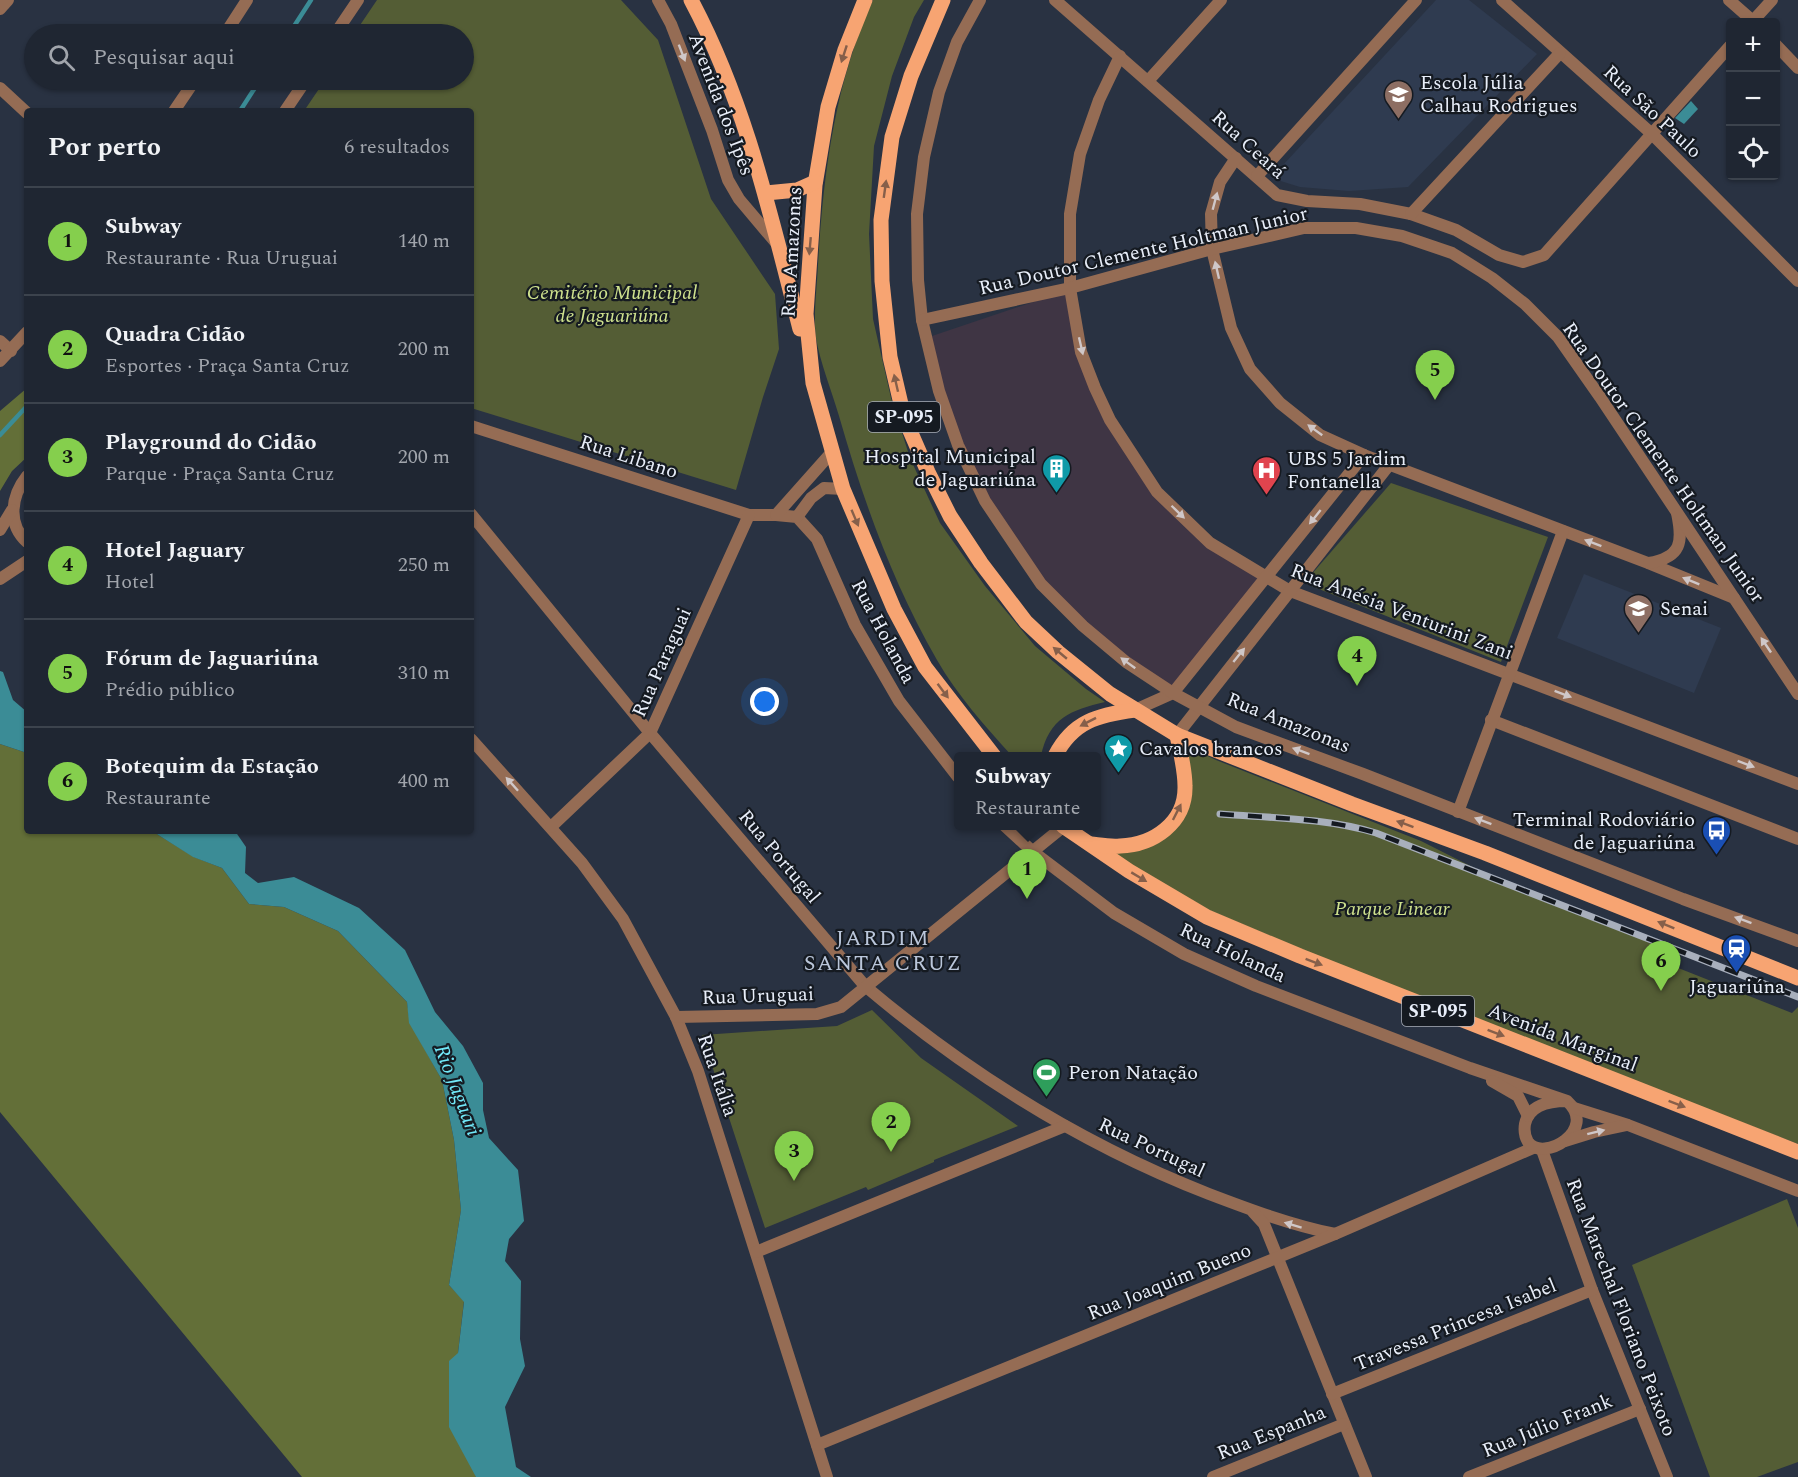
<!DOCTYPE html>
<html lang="pt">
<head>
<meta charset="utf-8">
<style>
	body { margin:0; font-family:Spectral,serif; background:#272e3a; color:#f1f3f6 }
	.controls { position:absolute; right:18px; top:18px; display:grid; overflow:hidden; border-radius:6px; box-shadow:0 2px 4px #0004 }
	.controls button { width:54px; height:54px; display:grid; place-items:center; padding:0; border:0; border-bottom:2px solid #3c434d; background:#1f2632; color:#f1f3f6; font:30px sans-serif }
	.you { position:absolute; left:765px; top:702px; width:21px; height:21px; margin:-15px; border:4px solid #fff; border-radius:50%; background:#1a73e8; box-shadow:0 0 0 9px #1a73e833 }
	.badge { display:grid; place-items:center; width:39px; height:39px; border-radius:50%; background:#85cf4d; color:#111; font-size:20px; font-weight:700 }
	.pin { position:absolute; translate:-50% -50px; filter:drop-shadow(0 2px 3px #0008) }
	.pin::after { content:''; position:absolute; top:32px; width:21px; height:18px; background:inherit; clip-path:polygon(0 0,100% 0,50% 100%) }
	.popup { position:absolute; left:954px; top:752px; width:147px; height:78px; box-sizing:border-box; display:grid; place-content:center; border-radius:6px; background:#1f2632; filter:drop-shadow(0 2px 4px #0005); font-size:20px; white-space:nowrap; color:#a1a5ac }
	.popup b { font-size:22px; color:#f1f3f6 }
	.popup::after { content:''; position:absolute; left:50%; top:100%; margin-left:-12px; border:12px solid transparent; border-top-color:#1f2632 }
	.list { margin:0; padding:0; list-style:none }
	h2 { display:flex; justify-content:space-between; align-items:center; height:78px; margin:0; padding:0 24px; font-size:26px }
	h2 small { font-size:20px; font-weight:400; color:#a1a5ac }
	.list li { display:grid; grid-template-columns:39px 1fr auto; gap:18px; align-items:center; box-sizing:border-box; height:108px; padding:0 24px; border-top:2px solid #3c434d }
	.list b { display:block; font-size:22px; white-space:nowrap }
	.list p { margin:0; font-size:20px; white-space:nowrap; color:#a1a5ac }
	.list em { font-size:20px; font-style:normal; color:#a1a5ac }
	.icon { flex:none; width:33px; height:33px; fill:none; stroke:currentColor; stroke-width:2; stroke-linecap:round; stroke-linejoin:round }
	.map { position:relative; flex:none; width:1798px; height:1477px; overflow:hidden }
	.search { position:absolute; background:#1f2632; box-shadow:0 2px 4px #0004; left:24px; top:24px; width:450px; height:66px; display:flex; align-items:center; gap:15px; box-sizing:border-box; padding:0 21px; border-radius:33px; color:#a1a5ac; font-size:22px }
	.panel { position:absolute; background:#1f2632; box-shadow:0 2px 4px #0004; left:24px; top:108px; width:450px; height:726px; border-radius:6px }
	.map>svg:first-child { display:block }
	.built { fill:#2f3b50 }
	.medical { fill:#3f3544 }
	.green { fill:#545d35 }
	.forest { fill:#636f38 }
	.water { fill:#3b8c96 }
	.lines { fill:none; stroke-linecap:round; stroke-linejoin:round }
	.stream { stroke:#3b8c96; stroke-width:4.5 }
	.minor { stroke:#956c54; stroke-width:12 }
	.tertiary { stroke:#956c54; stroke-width:12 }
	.primary { stroke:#f7a472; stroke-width:15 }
	.rail-casing { stroke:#a8afbc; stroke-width:7 }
	.rail { stroke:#151a21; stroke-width:4.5; stroke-dasharray:14; stroke-linecap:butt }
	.oneway { fill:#cfc7c8 }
	.oneway2 { fill:#865f4a }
	.labels { text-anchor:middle; stroke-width:4.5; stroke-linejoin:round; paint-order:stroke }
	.shield { fill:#151a21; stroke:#a9aeb8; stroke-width:1.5 }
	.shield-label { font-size:18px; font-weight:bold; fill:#e8eef9 }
	.poi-label { font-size:20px; fill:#e8eef9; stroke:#151a21; text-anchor:start }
	.street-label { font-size:20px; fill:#e8eef9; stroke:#151a21 }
	.park-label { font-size:20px; font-style:italic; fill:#cfe28e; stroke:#151a21 }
	.water-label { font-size:21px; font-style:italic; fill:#72e9f9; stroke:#151a21 }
	.quarter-label { font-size:22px; letter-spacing:1.5px; fill:#bac6da; stroke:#151a21 }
</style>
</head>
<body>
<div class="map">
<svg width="1798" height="1477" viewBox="0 0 1798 1477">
	<rect width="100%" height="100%" fill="#293242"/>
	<g class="built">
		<polygon points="1436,0 1469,0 1537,54 1408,187 1349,191 1300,187 1271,178"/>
		<polygon points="1584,574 1721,628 1694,693 1557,638"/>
	</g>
	<polygon class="medical" points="1069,290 1078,352 1155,494 1262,578 1172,690 1126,660 1042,582 986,501 940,391 932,336"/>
	<g class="green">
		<polygon points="377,0 621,0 658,40 711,199 775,294 779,349 763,397 736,490 471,408 471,111 304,111 325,80 464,80 464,34 354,34"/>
		<path d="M 873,0 L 924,0 L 914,17 L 892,76 L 874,146 L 869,234 L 873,319 L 891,398 L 910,458 L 940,523 L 985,586 L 1035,646 L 1086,689 L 1105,702 C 1071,710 1049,718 1041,756 L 1012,756 C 985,726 957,695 937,660 C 893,584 863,500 839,416 C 832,392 820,362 816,338 C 813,316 817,287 818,265 C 823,176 835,81 873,0 Z"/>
		<polygon points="1391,483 1548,537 1501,662 1304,583"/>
		<polygon points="1180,743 1216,760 1421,841 1518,890 1663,947 1658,960 1792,1013 1798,1007 1798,1144 1458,1013 1303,950 1211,911 1102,848 1124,851 1183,809"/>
		<polygon points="872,1010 921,1058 1018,1126 934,1160 934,1162 868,1190 866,1187 765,1228 702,1035 837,1026"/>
		<polygon points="1787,1199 1798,1228 1798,1462 1757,1477 1710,1477 1632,1265"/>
	</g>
	<g class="forest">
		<polygon points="27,388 27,457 12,471 0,491 0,411"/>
		<polygon points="0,744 27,753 27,831 152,831 194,857 222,868 249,904 284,907 338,931 407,1002 410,1023 442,1080 454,1140 461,1210 449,1285 464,1301 458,1353 476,1477 302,1477 0,1112"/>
	</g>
	<g class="water">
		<polygon points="1691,101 1698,109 1684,124 1675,118"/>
		<polygon points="0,671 3,672 13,700 27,712 27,753 0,744"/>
		<polygon points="152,831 235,831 246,847 245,873 258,883 294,877 359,908 405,950 435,1012 463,1046 483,1083 483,1110 489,1138 518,1170 524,1221 509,1239 505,1261 521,1281 520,1339 525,1366 505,1407 516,1467 531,1477 476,1477 449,1427 449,1361 458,1353 464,1302 449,1285 461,1210 454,1140 442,1080 409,1023 407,1002 338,931 284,907 249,904 222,868 193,857"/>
	</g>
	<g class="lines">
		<g class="stream">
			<polyline points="289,34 311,0"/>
			<polyline points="240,111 260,80"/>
			<polyline points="0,435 27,406"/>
		</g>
		<g class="minor">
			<polyline points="1055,0 1277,195 1307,201 1360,204 1411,214 1456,230 1499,255 1523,262 1544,255 1730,46"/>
			<polyline points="1502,0 1652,134 1798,281"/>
			<polyline points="1729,0 1754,22"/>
			<polyline points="0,9 8,0"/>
			<polyline points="1752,22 1772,0"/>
			<polyline points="225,34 247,0"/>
			<polyline points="1776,45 1798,68"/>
			<polyline points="1120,56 1099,100 1080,154 1070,214 1070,288 1081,352 1095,388 1110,420 1157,492 1210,543 1290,591 1798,784"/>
			<polyline points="1148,81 1221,0"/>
			<polyline points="0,88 27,113"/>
			<polyline points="174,111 195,80"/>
			<polyline points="1236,158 1220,182 1211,214 1212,249 1231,328 1250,369 1280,403 1320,435 1364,455 1648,563 1734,598"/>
			<polyline points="1257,176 1416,0"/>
			<polyline points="1411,214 1560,53"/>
			<polyline points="0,341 11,351"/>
			<polyline points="0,361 27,332"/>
			<polyline points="471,426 749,515 776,515"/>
			<path d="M 471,514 L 650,733 L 865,986 C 968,1073 1083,1145 1209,1194 C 1251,1210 1291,1225 1335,1234"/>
			<path d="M 1649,563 C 1682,557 1683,542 1677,513"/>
			<polyline points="1135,710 1173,693 1364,455"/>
			<polyline points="1491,720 1798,839"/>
			<polyline points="1177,735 1389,465"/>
			<polyline points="471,739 582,863 623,919 676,1017 698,1071 827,1477"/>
			<polyline points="1458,812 1563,531"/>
			<polyline points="551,827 650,733 749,515"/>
			<polyline points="676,1017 817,1014 841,1007 1064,826"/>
			<polyline points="1542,1150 1592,1290 1667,1477"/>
			<polyline points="1253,1212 1264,1224 1366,1477"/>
			<polyline points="756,1252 1065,1126"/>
			<polyline points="1332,1394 1592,1290"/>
			<polyline points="817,1445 1335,1234 1533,1148"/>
			<polyline points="1213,1477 1344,1424"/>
			<polyline points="1469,1477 1640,1409"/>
		</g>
		<g class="tertiary">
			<polyline points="658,0 671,24 712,130 728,180 739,199 777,244"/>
			<polyline points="980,0 957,42 939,92 924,157 917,214 918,280 922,320 939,391 958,445 985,501 1041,584 1083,626 1126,662 1173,693 1236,727 1363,774 1683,899 1798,941"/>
			<polyline points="335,34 358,0"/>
			<polyline points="285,111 306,80"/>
			<polyline points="922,320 1070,288 1212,249 1304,228 1356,228 1402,236 1452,253 1492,278 1525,304 1558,337 1600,397 1798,694"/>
			<path d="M 27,476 C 11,496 7,524 27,542"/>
			<polyline points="776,515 797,517 817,539 855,625 899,701 958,777"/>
			<polyline points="776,515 832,452"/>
			<polyline points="797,517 811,498 824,488 843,489"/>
			<polyline points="0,530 12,510"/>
			<polyline points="0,579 27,561"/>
			<path d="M 1005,826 L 1032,851 L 1114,913 L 1184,954 L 1256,986 L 1470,1068 L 1567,1101 C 1599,1130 1543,1163 1528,1142 C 1525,1137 1524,1130 1525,1124 C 1529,1105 1550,1101 1567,1101"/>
			<polyline points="1492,1081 1518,1096 1528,1116"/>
			<polyline points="1574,1108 1628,1125 1798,1191"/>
			<polyline points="1565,1141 1594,1132 1627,1125"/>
		</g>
		<g class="primary">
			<path d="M 691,0 C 746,103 771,217 800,329"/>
			<polyline points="865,0 845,50 828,107 815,185 806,314 813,383 843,489 894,609 925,667 994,756"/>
			<polyline points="943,0 911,76 892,137 881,220 882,281 890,357 904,417 928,472 950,516 981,563 1026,622 1058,652 1110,694 1177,735 1352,804 1485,853 1798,978"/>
			<polyline points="766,193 797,190 815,182"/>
			<path d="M 1055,756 C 1073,721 1098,715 1135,710"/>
			<polyline points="1063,826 1129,871 1207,917 1300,956 1798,1152"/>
			<path d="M 1091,844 C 1100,845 1110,847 1120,846 C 1153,845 1186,823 1185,786 C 1185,769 1180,751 1177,735"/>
		</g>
		<defs>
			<path id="rail" d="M 1220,814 C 1272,818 1326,818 1376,833 L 1798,997"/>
		</defs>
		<use href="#rail" class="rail-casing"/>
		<use href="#rail" class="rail"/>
	</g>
	<defs><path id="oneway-solid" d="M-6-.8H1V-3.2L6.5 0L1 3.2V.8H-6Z" transform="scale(1.5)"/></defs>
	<g class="oneway">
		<use href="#oneway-solid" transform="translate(682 53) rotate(69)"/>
		<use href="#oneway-solid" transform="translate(1215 201) rotate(-75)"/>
		<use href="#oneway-solid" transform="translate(1217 270) rotate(-103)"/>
		<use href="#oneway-solid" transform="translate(1081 346) rotate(77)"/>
		<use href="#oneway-solid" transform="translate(1315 430) rotate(-144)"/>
		<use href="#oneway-solid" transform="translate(1178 512) rotate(44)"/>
		<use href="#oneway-solid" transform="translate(1315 517) rotate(129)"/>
		<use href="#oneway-solid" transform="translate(1593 543) rotate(-159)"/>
		<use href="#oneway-solid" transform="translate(1691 581) rotate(-158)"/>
		<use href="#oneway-solid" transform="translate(1766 645) rotate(-124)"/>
		<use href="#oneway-solid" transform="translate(1239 655) rotate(-51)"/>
		<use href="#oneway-solid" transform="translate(1128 663) rotate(-144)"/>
		<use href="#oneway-solid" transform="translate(1563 694) rotate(21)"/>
		<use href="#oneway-solid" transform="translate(1301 751) rotate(-160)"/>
		<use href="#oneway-solid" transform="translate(1746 764) rotate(21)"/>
		<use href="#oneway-solid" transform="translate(512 784) rotate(-132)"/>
		<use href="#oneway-solid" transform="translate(1483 821) rotate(-159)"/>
		<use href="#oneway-solid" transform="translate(1743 920) rotate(-160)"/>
		<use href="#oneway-solid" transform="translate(1596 1132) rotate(-14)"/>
		<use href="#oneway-solid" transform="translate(1293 1225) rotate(-163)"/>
	</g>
	<g class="oneway2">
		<use href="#oneway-solid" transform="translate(844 54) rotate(108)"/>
		<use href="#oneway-solid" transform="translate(885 189) rotate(-82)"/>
		<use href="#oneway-solid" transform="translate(810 246) rotate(95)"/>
		<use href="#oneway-solid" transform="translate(896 383) rotate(-103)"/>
		<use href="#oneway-solid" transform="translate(855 518) rotate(67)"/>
		<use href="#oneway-solid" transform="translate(1060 653) rotate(-140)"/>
		<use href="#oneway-solid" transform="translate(943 691) rotate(53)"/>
		<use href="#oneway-solid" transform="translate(1088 722) rotate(153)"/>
		<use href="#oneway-solid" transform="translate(1177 812) rotate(-63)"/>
		<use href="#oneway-solid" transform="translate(1405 824) rotate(-160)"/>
		<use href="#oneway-solid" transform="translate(1139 877) rotate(31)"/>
		<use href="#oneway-solid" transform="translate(1666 925) rotate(-158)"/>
		<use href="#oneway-solid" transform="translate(1314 962) rotate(21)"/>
		<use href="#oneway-solid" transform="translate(1496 1033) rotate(21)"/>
		<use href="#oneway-solid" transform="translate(1677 1104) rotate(21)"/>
	</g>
	<defs>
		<symbol id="school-pin" viewBox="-11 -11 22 30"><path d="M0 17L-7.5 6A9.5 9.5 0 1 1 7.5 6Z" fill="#8d6e63" stroke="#151a21"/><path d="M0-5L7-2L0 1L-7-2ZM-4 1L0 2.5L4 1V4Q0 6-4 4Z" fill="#fff"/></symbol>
		<symbol id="building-pin" viewBox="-11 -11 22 30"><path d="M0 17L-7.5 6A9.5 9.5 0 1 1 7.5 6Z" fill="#0f9aa8" stroke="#151a21"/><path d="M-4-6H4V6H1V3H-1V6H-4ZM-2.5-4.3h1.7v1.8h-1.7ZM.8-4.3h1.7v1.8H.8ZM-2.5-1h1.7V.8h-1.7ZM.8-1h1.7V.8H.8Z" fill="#fff"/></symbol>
		<symbol id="hospital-pin" viewBox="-11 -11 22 30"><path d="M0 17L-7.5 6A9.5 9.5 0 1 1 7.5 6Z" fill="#e0444e" stroke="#151a21"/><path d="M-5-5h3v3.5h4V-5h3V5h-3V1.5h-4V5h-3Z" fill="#fff"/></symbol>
		<symbol id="university-pin" viewBox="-11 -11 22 30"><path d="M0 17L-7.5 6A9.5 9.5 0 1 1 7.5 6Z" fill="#8d6e63" stroke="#151a21"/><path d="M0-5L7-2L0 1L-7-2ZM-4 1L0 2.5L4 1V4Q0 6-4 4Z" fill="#fff"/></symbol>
		<symbol id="sight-pin" viewBox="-11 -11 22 30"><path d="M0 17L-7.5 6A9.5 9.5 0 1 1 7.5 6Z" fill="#0f9aa8" stroke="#151a21"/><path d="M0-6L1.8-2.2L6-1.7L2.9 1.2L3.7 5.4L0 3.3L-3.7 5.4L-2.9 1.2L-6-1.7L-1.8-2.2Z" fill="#fff"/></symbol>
		<symbol id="bus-pin" viewBox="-11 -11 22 30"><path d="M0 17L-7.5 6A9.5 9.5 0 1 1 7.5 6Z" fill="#1a4fb4" stroke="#151a21"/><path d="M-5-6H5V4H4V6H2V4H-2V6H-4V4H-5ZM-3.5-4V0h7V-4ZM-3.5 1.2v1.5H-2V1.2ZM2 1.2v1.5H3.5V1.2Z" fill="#fff"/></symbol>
		<symbol id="station-pin" viewBox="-11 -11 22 30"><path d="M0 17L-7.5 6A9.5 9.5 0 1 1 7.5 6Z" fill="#1a4fb4" stroke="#151a21"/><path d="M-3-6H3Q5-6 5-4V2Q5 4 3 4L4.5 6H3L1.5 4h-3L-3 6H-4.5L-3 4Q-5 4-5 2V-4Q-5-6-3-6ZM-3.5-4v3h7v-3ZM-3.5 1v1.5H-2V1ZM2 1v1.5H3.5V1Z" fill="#fff"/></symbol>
		<symbol id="stadium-pin" viewBox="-11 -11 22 30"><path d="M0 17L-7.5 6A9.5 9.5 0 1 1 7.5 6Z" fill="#2e9e5b" stroke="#151a21"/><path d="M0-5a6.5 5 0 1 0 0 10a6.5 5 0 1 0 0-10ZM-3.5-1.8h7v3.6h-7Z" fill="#fff"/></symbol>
	</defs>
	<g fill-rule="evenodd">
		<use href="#school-pin" x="1382" y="78" width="33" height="45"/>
		<use href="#building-pin" x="1040" y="452" width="33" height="45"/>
		<use href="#hospital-pin" x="1250" y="454" width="33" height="45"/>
		<use href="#university-pin" x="1622" y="592" width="33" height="45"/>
		<use href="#sight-pin" x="1102" y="732" width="33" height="45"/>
		<use href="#bus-pin" x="1700" y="814" width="33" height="45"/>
		<use href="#station-pin" x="1720" y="932" width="33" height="45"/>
		<use href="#stadium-pin" x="1030" y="1056" width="33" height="45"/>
	</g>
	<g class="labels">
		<g class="shield">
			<rect x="868" y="402" width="72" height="30" rx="4.5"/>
			<rect x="1402" y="996" width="72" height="30" rx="4.5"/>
		</g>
		<g class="shield-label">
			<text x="904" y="423">SP-095</text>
			<text x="1438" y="1017">SP-095</text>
		</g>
		<g class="poi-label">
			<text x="1420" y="89">Escola Júlia<tspan x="1420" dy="23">Calhau Rodrigues</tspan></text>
			<text x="1036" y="463" text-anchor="end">Hospital Municipal<tspan x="1036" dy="23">de Jaguariúna</tspan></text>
			<text x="1287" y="465">UBS 5 Jardim<tspan x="1287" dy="23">Fontanella</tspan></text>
			<text x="1660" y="615">Senai</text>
			<text x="1139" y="755">Cavalos brancos</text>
			<text x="1695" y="826" text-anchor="end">Terminal Rodoviário<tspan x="1695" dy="23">de Jaguariúna</tspan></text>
			<text x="1737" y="993" text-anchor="middle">Jaguariúna</text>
			<text x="1068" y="1079">Peron Natação</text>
		</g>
		<g class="street-label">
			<text transform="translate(722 104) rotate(69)" y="7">Avenida dos Ipês</text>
			<text transform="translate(1653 111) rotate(43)" y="7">Rua São Paulo</text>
			<text transform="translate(1249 144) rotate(42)" y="7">Rua Ceará</text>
			<text transform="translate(1143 250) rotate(-13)" y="7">Rua Doutor Clemente Holtman Junior</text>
			<text transform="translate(791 252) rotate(-87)" y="7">Rua Amazonas</text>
			<text transform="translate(629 456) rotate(18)" y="7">Rua Libano</text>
			<text transform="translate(1664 462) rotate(55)" y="7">Rua Doutor Clemente Holtman Junior</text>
			<text transform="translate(1402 611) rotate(21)" y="7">Rua Anésia Venturini Zani</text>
			<text transform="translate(884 631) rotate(62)" y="7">Rua Holanda</text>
			<text transform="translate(661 662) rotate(-66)" y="7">Rua Paraguai</text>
			<text transform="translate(1289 722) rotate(22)" y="7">Rua Amazonas</text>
			<text transform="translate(780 856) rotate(50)" y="7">Rua Portugal</text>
			<text transform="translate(1233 952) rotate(25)" y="7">Rua Holanda</text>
			<text transform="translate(758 995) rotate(-2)" y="7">Rua Uruguai</text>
			<text transform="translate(1563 1037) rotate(21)" y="7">Avenida Marginal</text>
			<text transform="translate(718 1075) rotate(71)" y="7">Rua Itália</text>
			<text transform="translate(1152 1147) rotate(25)" y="7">Rua Portugal</text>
			<text transform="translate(1169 1281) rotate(-22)" y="7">Rua Joaquim Bueno</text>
			<text transform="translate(1622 1307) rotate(69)" y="7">Rua Marechal Floriano Peixoto</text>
			<text transform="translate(1455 1324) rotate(-22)" y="7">Travessa Princesa Isabel</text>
			<text transform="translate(1547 1425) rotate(-22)" y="7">Rua Júlio Frank</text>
			<text transform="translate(1271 1432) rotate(-22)" y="7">Rua Espanha</text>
		</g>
		<g class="park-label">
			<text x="612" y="299">Cemitério Municipal<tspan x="612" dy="23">de Jaguariúna</tspan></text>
			<text x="1392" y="915">Parque Linear</text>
		</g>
		<g class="water-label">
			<text transform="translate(458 1090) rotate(69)" y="7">Rio Jaguari</text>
		</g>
		<g class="quarter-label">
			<text x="883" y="945">JARDIM<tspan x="883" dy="25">SANTA CRUZ</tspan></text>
		</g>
	</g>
</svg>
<div class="controls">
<button>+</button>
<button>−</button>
<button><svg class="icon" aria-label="locate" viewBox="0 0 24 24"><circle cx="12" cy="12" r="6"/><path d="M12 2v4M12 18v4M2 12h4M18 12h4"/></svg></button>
</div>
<div class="you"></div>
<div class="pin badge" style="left:1027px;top:899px">1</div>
<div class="popup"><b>Subway</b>Restaurante</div>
<div class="pin badge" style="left:891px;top:1152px">2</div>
<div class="pin badge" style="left:794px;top:1181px">3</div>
<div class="pin badge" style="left:1357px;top:686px">4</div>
<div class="pin badge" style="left:1435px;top:400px">5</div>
<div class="pin badge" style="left:1661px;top:991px">6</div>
<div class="search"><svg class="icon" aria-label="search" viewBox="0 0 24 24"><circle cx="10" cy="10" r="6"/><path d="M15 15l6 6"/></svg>Pesquisar aqui</div>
<section class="panel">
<h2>Por perto<small>6 resultados</small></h2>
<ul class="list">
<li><span class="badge">1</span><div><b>Subway</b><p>Restaurante · Rua Uruguai</p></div><em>140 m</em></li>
<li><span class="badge">2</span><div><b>Quadra Cidão</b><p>Esportes · Praça Santa Cruz</p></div><em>200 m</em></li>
<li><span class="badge">3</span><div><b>Playground do Cidão</b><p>Parque · Praça Santa Cruz</p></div><em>200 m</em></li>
<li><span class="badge">4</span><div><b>Hotel Jaguary</b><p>Hotel</p></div><em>250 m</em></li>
<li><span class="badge">5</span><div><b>Fórum de Jaguariúna</b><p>Prédio público</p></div><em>310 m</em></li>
<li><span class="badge">6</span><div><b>Botequim da Estação</b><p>Restaurante</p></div><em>400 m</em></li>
</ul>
</section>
</div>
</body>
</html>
